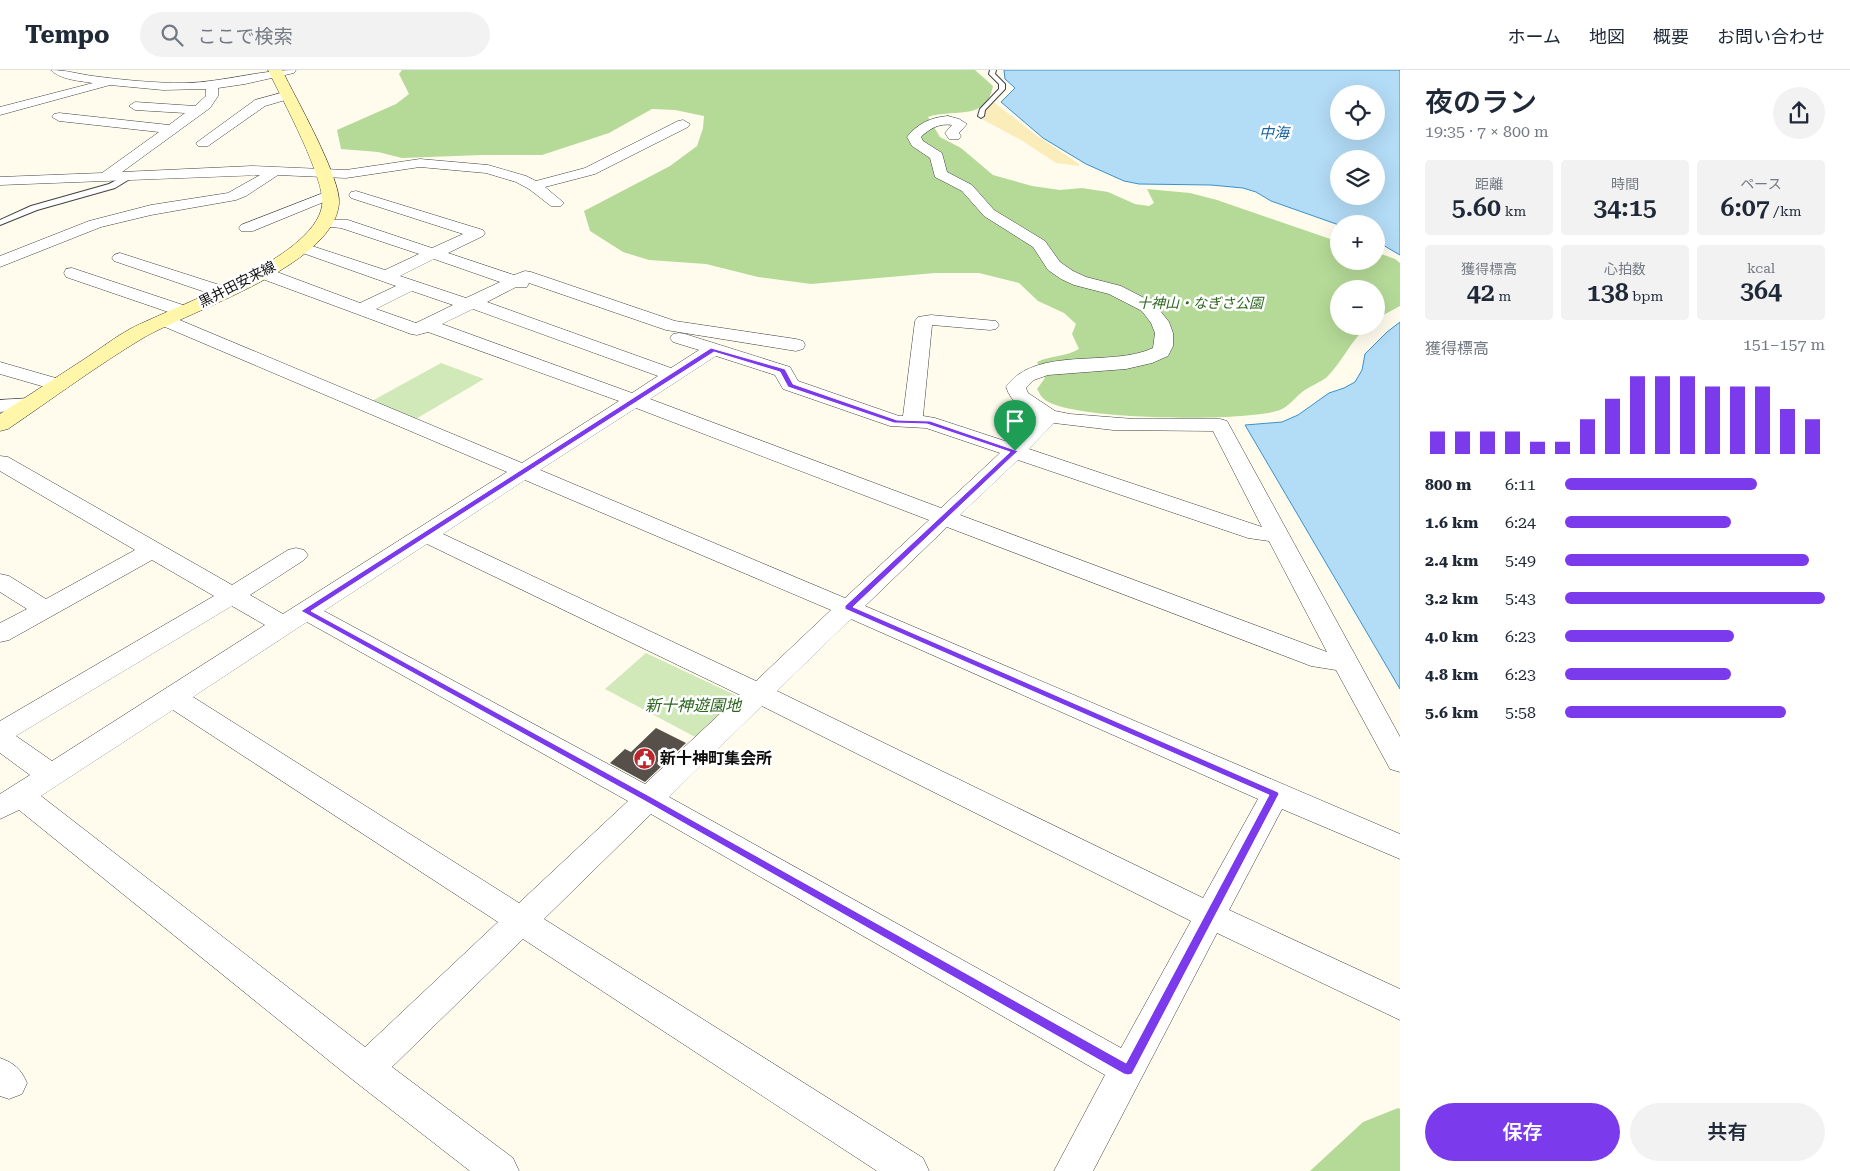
<!DOCTYPE html>
<html lang="ja">
<head>
<meta charset="utf-8">
<style>
  :root { --surface:#fff; --page:#f2f2f3; --text:#1f2937; --muted:#747a83; --line:#e0e1e3; --accent:#7c3aed }
  body { margin:0; font-family:"Roboto Serif","Noto Sans JP",serif; background:var(--page); color:var(--text); height:100vh; display:flex; flex-direction:column; font-size:19px; white-space:nowrap }
  * { box-sizing:border-box; margin:0 }
  p { font-size:16px; color:var(--muted) }
  .icon { flex:none; width:28px; height:28px; fill:none; stroke:currentColor; stroke-width:2; stroke-linecap:round; stroke-linejoin:round }
  .map { position:relative; flex:1; overflow:hidden }
  .details { display:flex; flex-direction:column; background:var(--surface); width:450px }
  .details>* { flex:none }
  .buttons { position:absolute; left:1330px; top:15px; display:grid; gap:10px }
  .buttons a { display:grid; place-items:center; width:55px; height:55px; border-radius:50%; background:var(--surface); box-shadow:0 5px 20px #0002; font-size:25px }
  .pin { position:absolute; display:grid; place-items:center; width:42px; height:42px; color:#fff; margin:-51px -21px; border-radius:50% 50% 50% 0; rotate:-45deg; box-shadow:0 0 5px #0007 }
  .pin .icon { rotate:45deg }
  .round { display:grid; place-items:center; flex:none; width:52px; height:52px; border-radius:26px; background:var(--page) }
  .headline { display:flex; align-items:center; justify-content:space-between; height:85px; padding:0 25px }
  h1 { font-size:28px; font-weight:600; line-height:38px }
  .metrics { display:grid; grid-template-columns:repeat(3,1fr); gap:8px; height:85px; padding:5px 25px }
  .metrics div { display:grid; align-content:center; border-radius:5px; background:var(--page); text-align:center }
  .metrics b { font-size:25px; font-weight:600 }
  .metrics small { font-size:14px; font-weight:400 }
  .metrics p { font-size:14px }
  .chart { height:140px; padding:10px 25px }
  .chart p { display:flex; justify-content:space-between }
  .chart svg { width:100%; height:90px; margin-top:5px; stroke:var(--accent); stroke-width:6 }
  .cta { display:flex; gap:10px; margin-top:auto; padding:10px 25px }
  .cta a { flex:1; height:58px; border-radius:30px; background:var(--accent); color:#fff; font-size:20px; font-weight:600; line-height:58px; text-align:center }
  .cta a+a { background:var(--page); color:var(--text) }
  ul { padding:0 25px; list-style:none; font-size:16px }
  li { display:grid; grid-template-columns:80px 60px 1fr; align-items:center; height:38px }
  li i { height:12px; border-radius:6px; background:var(--accent) }
  header { display:flex; align-items:center; gap:30px; box-sizing:border-box; height:70px; padding:0 25px; background:var(--surface); border-bottom:1px solid var(--line) }
  header strong { font-size:24px }
  nav { display:flex; gap:28px; margin-inline-start:auto; font-size:18px }
  .search { width:350px; height:45px; background:var(--page); display:flex; align-items:center; gap:12px; box-sizing:border-box; padding:0 18px; border-radius:28px; color:var(--muted); font-size:19px }
  main { display:flex; flex:1; min-height:0 }
  .map>svg:first-child { display:block }
  .green { fill:#d1e9b8 }
  .forest { fill:#b5da97 }
  .sand { fill:#fbedba }
  .water { fill:#b3dcf6; stroke:#3991ce; fill-rule:evenodd }
  .building { fill:#564f4a }
  .lines { fill:none; stroke-linecap:round; stroke-linejoin:round }
  .service-casing { stroke:#414141; stroke-width:2 }
  .minor-casing { stroke:#414141; stroke-width:1 }
  .secondary-casing { stroke:#303030; stroke-width:1 }
  .service { fill:#fff; fill-rule:evenodd }
  .minor { fill:#fff; fill-rule:evenodd }
  .secondary { fill:#fff6a9; fill-rule:evenodd }
  .route { fill:#7c3aed; stroke:#fff; fill-rule:evenodd }
  .labels { text-anchor:middle; dominant-baseline:central; stroke-width:5; stroke-linejoin:round; paint-order:stroke }
  .far-street-label { font-size:14px; fill:#0e0e0e; stroke:#fff }
  .far-park-label { font-size:14px; font-style:italic; fill:#2c661d; stroke:#fff }
  .far-water-label { font-size:15px; font-style:italic; fill:#1663a0; stroke:#fff }
  .park-label { font-size:16px; font-style:italic; fill:#2c661d; stroke:#fff }
  .poi-label { font-size:16px; font-weight:bold; fill:#0e0e0e; stroke:#fff; text-anchor:start }
</style>
</head>
<body>
<header>
<strong>Tempo</strong>
<div class="search"><svg class="icon" aria-label="search" viewBox="0 0 24 24"><circle cx="10" cy="10" r="6"/><path d="M15 15l6 6"/></svg>ここで検索</div>
<nav><a>ホーム</a><a>地図</a><a>概要</a><a>お問い合わせ</a></nav>
</header>
<main>
<div class="map">
<svg width="1400" height="1101" viewBox="0 0 1400 1101">
  <rect width="100%" height="100%" fill="#fffcee"/>
  <path class="green" d="M441,293L484,309L414,350L370,332Z
    M646,583L735,625L737,631L697,668L605,619Z"/>
  <path class="forest" d="M402,0H975L993,16C986,52 955,38 928,47L940,67L961,78L993,105L1032,116L1060,120L1082,118L1108,122L1135,134L1149,136L1154,133L1147,119L1190,123L1217,130L1339,172V191H1376V182L1395,189L1400,193V236L1376,249V219H1339V256H1367C1351,271 1342,292 1327,307C1320,313 1309,316 1301,323C1295,328 1288,337 1280,340C1248,352 1068,351 1044,329C1041,327 1039,322 1037,319L1045,308L1037,292C1051,285 1066,287 1079,279L1072,264L1076,254L1064,243L1038,231L1019,213L979,203H935L811,214L758,207L706,194L649,190L623,182L590,161L584,141L670,96L697,76L703,58L704,46L675,40L652,39L609,63L542,85H482L402,88L378,82L341,79L337,60L396,34L409,24L399,4Z
    M1398,1038L1400,1039V1101H1310L1363,1052Z"/>
  <path class="sand" d="M991,33H995L1036,65L1079,94V96L1056,93L1021,70L978,47Z"/>
  <path class="water" d="M1004,0H1400V185L1376,171V154L1339,155L1271,131L1256,122L1243,118L1211,115L1139,114L1124,111L1086,94L1043,68L1001,32L1015,18L1005,9ZM1339,24H1376V61H1339ZM1339,89H1376V126H1339Z
    M1400,252V619L1245,355L1282,352L1298,345L1329,323L1344,318L1355,312L1362,300L1365,284L1387,262Z"/>
  <path class="building" d="M656,658L686,673L645,712L610,693L625,679L631,682Z"/>
  <g class="lines">
    <defs>
      <path id="service" d="M990,0H996L995,4L1005,14V19L985,40L984,46L981,48L978,46L980,39L999,19V14L989,4Z
        M126,105L133,107L115,118L37,140L0,155V150L31,136L109,114Z"/>
      <path id="minor" d="M51,0C66,0 78,4 93,6C123,10 154,13 185,13C223,12 259,0 296,0L294,3L245,14L218,18V26L210,38L122,102L252,96L346,100L420,89L488,95L526,106L536,111L585,98L678,51L683,50L690,54L688,57L595,104L545,117L564,133L561,136H551L529,119L516,112L486,103L420,97L346,108L278,105L246,126L236,130L151,145L101,157L0,197V186L89,151L151,135L228,123L260,105L0,115V107L102,103L159,62L59,51L52,47L54,44L59,43L169,55L185,43L135,40L129,36L135,32L195,36L206,26V19L163,20L110,15L0,45V37L93,13C81,11 60,10 51,0Z
        M288,21L292,22L294,25L292,28L265,36L208,76H198L196,73L255,30Z
        M948,46L959,49L967,54L959,63L961,66L959,69H949L945,63L952,55C939,53 929,59 921,67L923,71L942,83L947,102L972,115L994,140L1045,171L1060,192L1073,201L1086,207L1121,216L1154,233L1169,252L1173,263V276L1168,286L1152,293L1126,299L1048,305L1034,310L1026,318L1028,323L1055,341L1070,344L1134,349H1220L1227,351L1400,667V702L1390,699L1336,600L1311,596L947,457L865,536L1400,764V789L1282,739L1229,840L1400,919V950L1217,863L1093,1101H1054L1105,1005L651,744L544,849L923,1088L929,1101H877L523,869L392,997L513,1088L519,1101H470L353,1010L19,740L0,749V724L30,705L0,683V651L214,526L152,490L9,570L0,572V553L27,539L0,522V504L9,506L46,529L135,480L0,401V386L8,387L232,515L288,480L296,478L304,480L308,485L304,490L250,525L283,544L507,402L158,254L155,250L158,246L164,245L170,246L522,393L619,331L428,262L417,265L411,264L257,207L255,203L257,199H269L360,233L396,216L297,181L295,178L297,175H309L385,200L419,184L341,158L320,156L318,153L320,150H348L432,178L463,164L351,128L349,125L351,122L356,121L483,160L485,163L483,166L448,183L514,205L525,201L531,202L675,251L796,269L803,271L805,275L803,279L796,281L666,260L529,213L527,217H516L487,232L671,298L699,280L673,272L670,268L673,264L679,263L685,264L790,297L798,311L899,346H903L915,251L918,247L931,245L996,251L999,255L996,259L990,260L932,255L923,346L935,348L1011,373L1036,347C1023,340 1011,332 1006,317C1035,275 1111,298 1153,278L1155,263L1151,253L1142,241L1109,224L1074,215L1061,209L1048,200L1033,177L984,146L962,121L935,107L930,88L912,76L907,67C917,54 931,47 948,46ZM434,189L500,212L466,228L400,206ZM412,221L453,235L416,253L376,239ZM473,239L658,306L632,323L442,254ZM716,286L775,305L783,319L890,356L926,358L1000,383L941,438L650,329ZM636,338L929,450L845,528L540,400ZM1054,353L1113,360L1213,361L1262,457L1029,379ZM1018,390L1248,468L1269,471L1327,582L960,445ZM525,410L831,540L756,611L443,464ZM427,474L740,625L645,714L324,541ZM232,536L265,555L52,691L16,666ZM851,549L1258,729L1203,828L777,621ZM307,552L628,731L519,833L193,627ZM762,636L1191,851L1121,978L669,727ZM173,640L498,852L365,977L41,726Z
        M331,120L336,121L338,124L336,127L253,161H241L239,158L241,155Z
        M120,183L229,218L232,222L229,226L223,227L217,226L114,191L112,188L114,185Z
        M72,198L189,237L192,241L189,245L183,246L177,245L66,207L64,203L66,199Z
        M0,292L66,311L69,315L66,319L59,321L0,304Z
        M31,328L38,330L41,334L38,338L0,342V330Z
        M0,988C14,993 21,999 27,1013L22,1024L9,1029L0,1026Z"/>
      <path id="secondary" d="M268,0H282C295,27 342,109 339,134C333,196 191,240 143,268C98,295 52,329 8,359L0,361V344C29,325 57,307 86,288C100,279 115,267 130,259C176,235 313,189 322,136C327,111 281,27 268,0Z"/>
    </defs>
    <use href="#service" class="service-casing"/>
    <use href="#minor" class="minor-casing"/>
    <use href="#secondary" class="secondary-casing"/>
    <use href="#service" class="service"/>
    <use href="#minor" class="minor"/>
    <use href="#secondary" class="secondary"/>
  </g>
  <path class="route" d="M711,278L785,299L793,314L897,350L930,351L1018,381L853,537L1278,722L1279,724L1132,1004L1128,1005L1124,1004L645,731L301,541ZM714,282L780,302L788,317L894,353L927,354L1010,382L845,536V539L1269,725L1126,993L651,727L311,541Z"/>
  <defs>
    <symbol id="civic-disc" viewBox="-11 -11 22 22"><circle r="9.5" fill="#be252b" stroke="#fff"/><path d="M-.6-6.5H3V-4.5H.6V-3L4-1V1h2V6H-6V1h2V-1L-.6-3ZM-1.2 2.5V6h2.4V2.5Z" fill="#fff"/></symbol>
  </defs>
  <g fill-rule="evenodd">
    <use href="#civic-disc" x="632" y="676" width="25" height="25"/>
  </g>
  <g class="labels">
    <g class="far-street-label">
      <text transform="translate(237 214) rotate(-27)">黒井田安来線</text>
    </g>
    <g class="far-park-label">
      <text x="1200" y="233">十神山・なぎさ公園</text>
    </g>
    <g class="far-water-label">
      <text x="1274" y="63">中海</text>
    </g>
    <g class="park-label">
      <text x="693" y="635">新十神遊園地</text>
    </g>
    <g class="poi-label">
      <text x="660" y="688">新十神町集会所</text>
    </g>
  </g>
</svg>
<div class="buttons">
<a><svg class="icon" aria-label="locate" viewBox="0 0 24 24"><circle cx="12" cy="12" r="6"/><path d="M12 2v4M12 18v4M2 12h4M18 12h4"/></svg></a>
<a><svg class="icon" aria-label="layers" viewBox="0 0 24 24"><path d="M12 4l9 5-9 5-9-5zM3 14l9 5 9-5"/></svg></a>
<a>+</a>
<a>−</a>
</div>
<div class="pin" style="left:1015px;top:381px;background:#1e9e55"><svg class="icon" aria-label="arrive" viewBox="0 0 24 24"><path d="M6 21V4h12l-3 4 3 4H6"/></svg></div>
</div>
<section class="details">
<div class="headline"><div><h1>夜のラン</h1><p>19:35 · 7 × 800 m</p></div><a class="round"><svg class="icon" aria-label="share" viewBox="0 0 24 24"><path d="M12 15V3M7 8l5-5 5 5M5 13v7h14v-7"/></svg></a></div>
<div class="metrics">
<div><p>距離</p><b>5.60<small> km</small></b></div>
<div><p>時間</p><b>34:15</b></div>
<div><p>ペース</p><b>6:07<small> /km</small></b></div>
</div>
<div class="metrics">
<div><p>獲得標高</p><b>42<small> m</small></b></div>
<div><p>心拍数</p><b>138<small> bpm</small></b></div>
<div><p>kcal</p><b>364</b></div>
</div>
<div class="chart"><p><span>獲得標高</span>151–157 m</p>
<svg viewBox="0 0 160 44" preserveAspectRatio="none"><path d="M5 44V33M15 44V33M25 44V33M35 44V33M45 44V38M55 44V38M65 44V27M75 44V17M85 44V6M95 44V6M105 44V6M115 44V11M125 44V11M135 44V11M145 44V22M155 44V27"/></svg>
</div>
<ul>
<li><b>800 m</b>6:11<i style="width:74%"></i></li>
<li><b>1.6 km</b>6:24<i style="width:64%"></i></li>
<li><b>2.4 km</b>5:49<i style="width:94%"></i></li>
<li><b>3.2 km</b>5:43<i style="width:100%"></i></li>
<li><b>4.0 km</b>6:23<i style="width:65%"></i></li>
<li><b>4.8 km</b>6:23<i style="width:64%"></i></li>
<li><b>5.6 km</b>5:58<i style="width:85%"></i></li>
</ul>
<div class="cta"><a>保存</a><a>共有</a></div>
</section>
</main>
</body>
</html>
